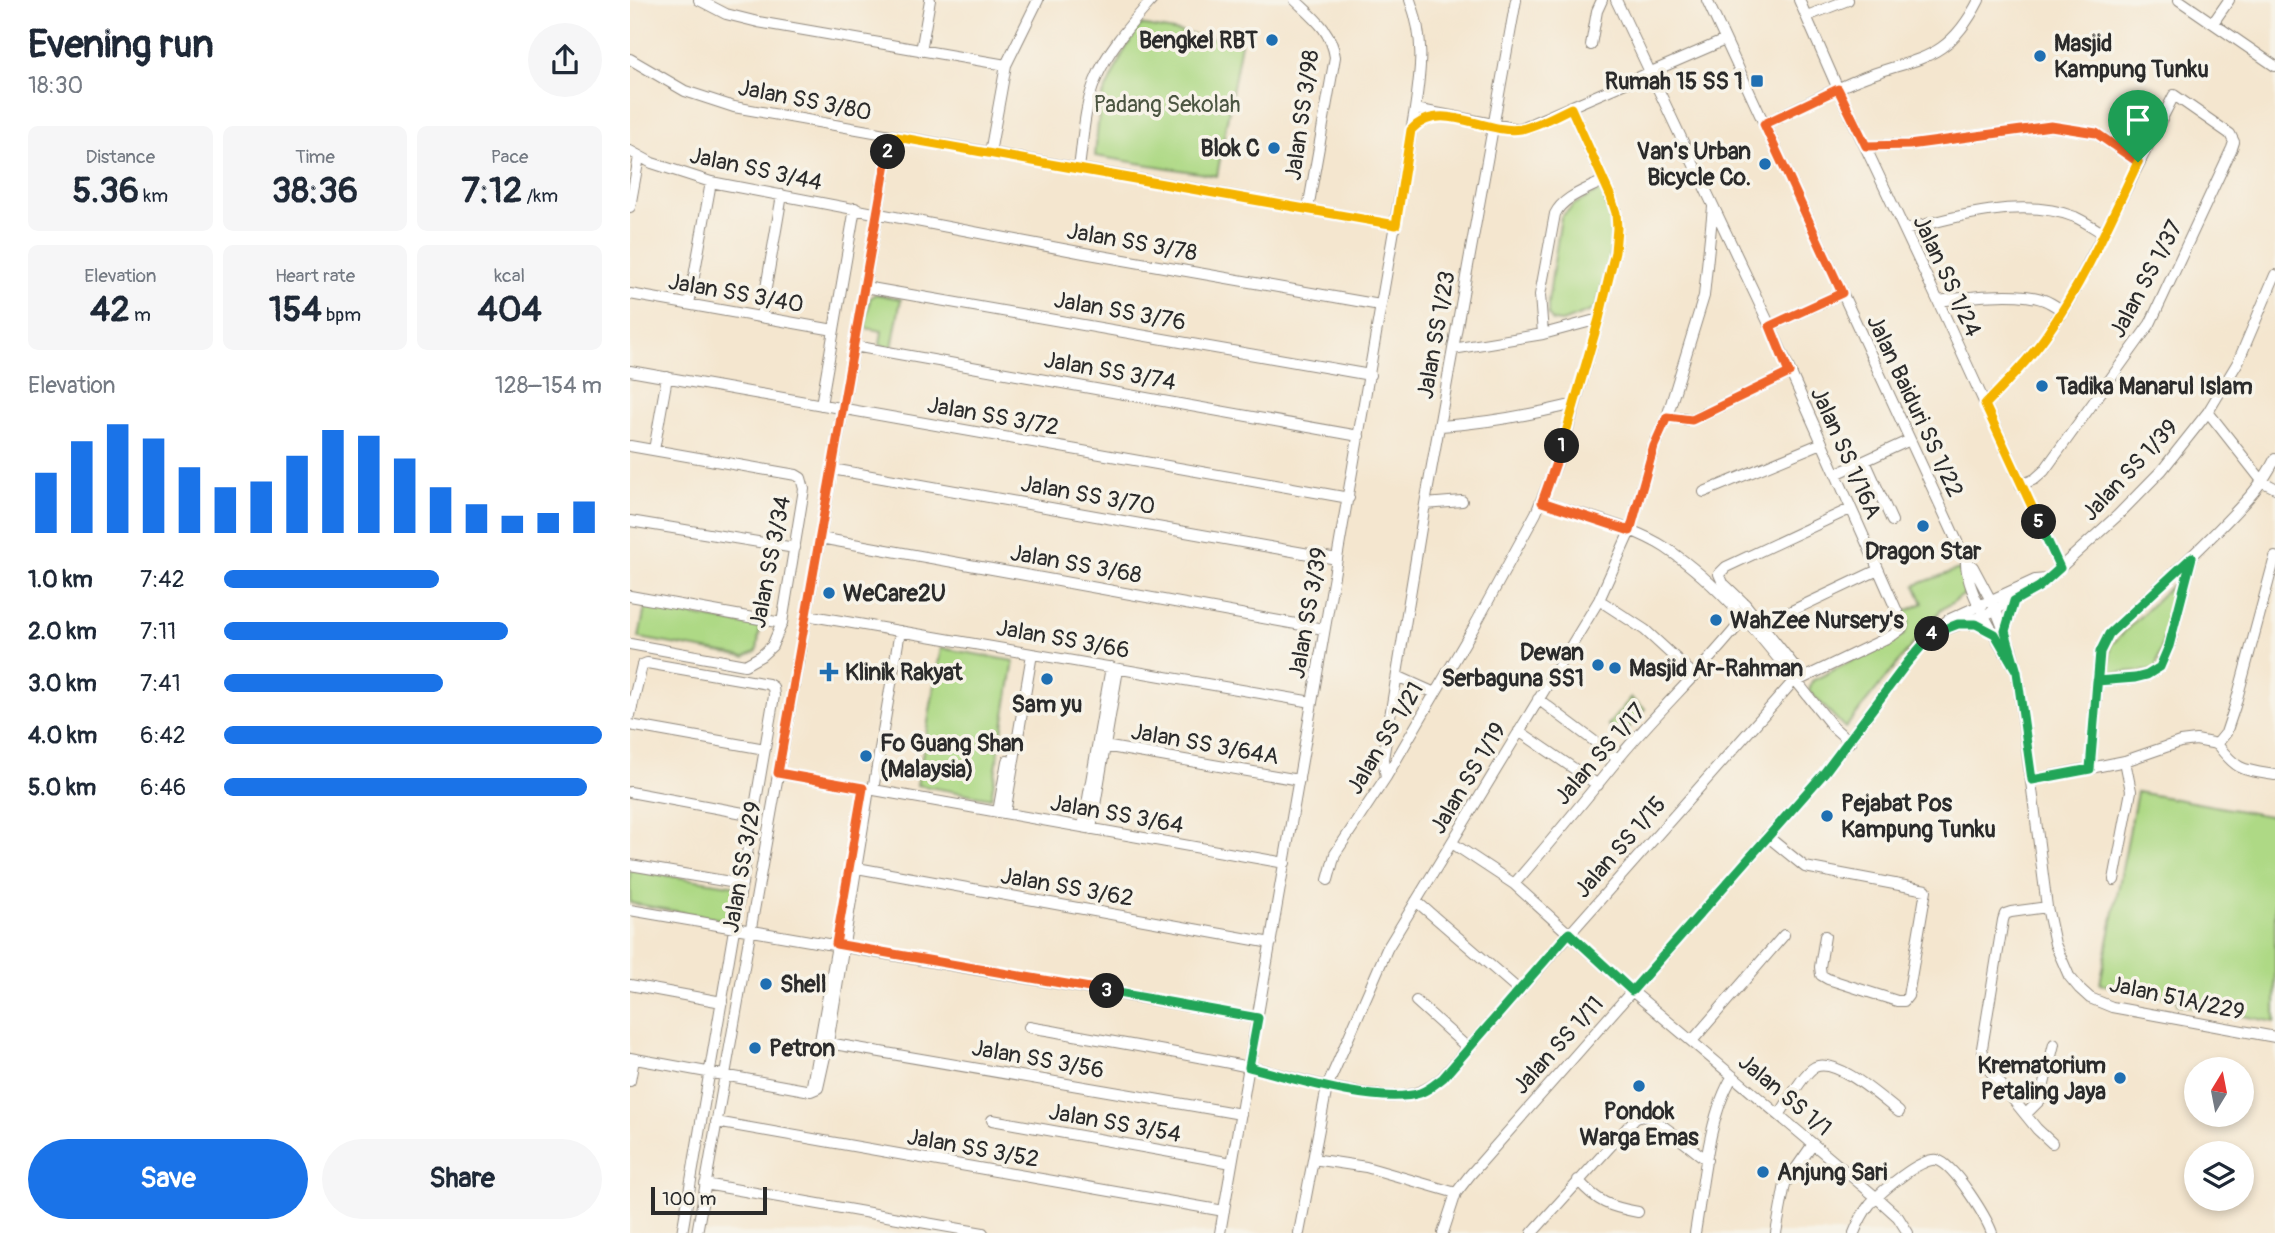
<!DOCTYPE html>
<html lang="en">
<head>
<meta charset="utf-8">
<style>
  :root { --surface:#fff; --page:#f6f6f7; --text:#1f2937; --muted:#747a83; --accent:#1a73e8 }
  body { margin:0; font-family:Pangolin,sans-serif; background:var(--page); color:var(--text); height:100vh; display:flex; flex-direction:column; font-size:26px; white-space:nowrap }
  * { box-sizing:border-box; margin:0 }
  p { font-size:23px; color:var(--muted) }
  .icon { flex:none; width:38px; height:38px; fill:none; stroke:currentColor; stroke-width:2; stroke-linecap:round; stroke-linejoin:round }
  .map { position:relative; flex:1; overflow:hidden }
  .side { display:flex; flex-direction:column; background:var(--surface); width:630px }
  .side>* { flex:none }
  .needle { width:46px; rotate:10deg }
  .controls { position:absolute; left:1554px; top:1057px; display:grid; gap:14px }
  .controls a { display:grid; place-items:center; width:70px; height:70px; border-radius:50%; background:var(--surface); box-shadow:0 4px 10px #0003; font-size:35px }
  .scale { position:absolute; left:21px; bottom:18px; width:116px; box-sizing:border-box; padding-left:7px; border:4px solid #2b2b2b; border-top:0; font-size:19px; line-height:24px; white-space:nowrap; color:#2b2b2b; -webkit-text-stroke:5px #f7f3e8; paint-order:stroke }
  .pin { position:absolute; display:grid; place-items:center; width:60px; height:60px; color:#fff; margin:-72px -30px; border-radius:50% 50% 50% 0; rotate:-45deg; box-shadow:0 0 7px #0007 }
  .pin .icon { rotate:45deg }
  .km { position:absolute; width:35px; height:35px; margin:-18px; border-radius:50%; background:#222; color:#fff; font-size:19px; line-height:35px; text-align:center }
  .round { display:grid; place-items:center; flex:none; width:74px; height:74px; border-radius:37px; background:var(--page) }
  .overview { display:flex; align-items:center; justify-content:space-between; height:119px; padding:0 28px }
  h1 { font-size:38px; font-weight:800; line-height:52px }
  .figures { display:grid; grid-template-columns:repeat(3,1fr); gap:10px; height:119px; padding:7px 28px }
  .figures div { display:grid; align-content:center; border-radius:10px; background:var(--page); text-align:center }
  .figures b { font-size:35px; font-weight:800 }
  .figures small { font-size:19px; font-weight:400 }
  .figures p { font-size:19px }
  .chart { height:196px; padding:14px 28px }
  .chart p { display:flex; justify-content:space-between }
  .chart svg { width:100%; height:126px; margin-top:7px; stroke:var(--accent); stroke-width:6 }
  .primary-button { display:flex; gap:14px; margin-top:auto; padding:14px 28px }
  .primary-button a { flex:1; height:80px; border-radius:42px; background:var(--accent); color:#fff; font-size:28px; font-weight:800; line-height:80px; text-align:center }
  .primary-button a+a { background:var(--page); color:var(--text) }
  ul { padding:0 28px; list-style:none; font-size:23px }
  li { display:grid; grid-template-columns:112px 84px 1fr; align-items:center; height:52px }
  li i { height:18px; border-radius:9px; background:var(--accent) }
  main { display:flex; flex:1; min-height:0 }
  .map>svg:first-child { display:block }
  .green { fill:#aed985; stroke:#6c8258; stroke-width:2 }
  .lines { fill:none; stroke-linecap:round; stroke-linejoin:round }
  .minor-casing { stroke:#90887d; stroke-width:12 }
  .minor { stroke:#fff; stroke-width:10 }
  .split-1-casing { stroke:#fff; stroke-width:14 }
  .split-2-casing { stroke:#fff; stroke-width:14 }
  .split-3-casing { stroke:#fff; stroke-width:14 }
  .split-4-casing { stroke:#fff; stroke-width:14 }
  .split-5-casing { stroke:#fff; stroke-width:14 }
  .split-6-casing { stroke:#fff; stroke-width:14 }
  .split-1 { stroke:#f0652b; stroke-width:9 }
  .split-2 { stroke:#f5b400; stroke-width:9 }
  .split-3 { stroke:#f0652b; stroke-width:9 }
  .split-4 { stroke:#22a559; stroke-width:9 }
  .split-5 { stroke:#22a559; stroke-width:9 }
  .split-6 { stroke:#f5b400; stroke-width:9 }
  .poi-dot { fill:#1f6fb2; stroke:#f7f3e8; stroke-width:2.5 }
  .labels { text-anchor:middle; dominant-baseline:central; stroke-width:7; stroke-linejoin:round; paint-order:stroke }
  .poi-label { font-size:23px; font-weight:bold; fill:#2b2b2b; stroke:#f7f3e8; text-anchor:start }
  .street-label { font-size:23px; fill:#2b2b2b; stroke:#f7f3e8 }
  .park-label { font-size:23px; fill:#4c5642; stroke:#f7f3e8 }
</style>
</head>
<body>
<main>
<section class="side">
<div class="overview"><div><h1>Evening run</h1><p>18:30</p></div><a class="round"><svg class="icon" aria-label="share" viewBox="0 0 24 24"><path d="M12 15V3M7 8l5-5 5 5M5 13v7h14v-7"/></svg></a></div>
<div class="figures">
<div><p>Distance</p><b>5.36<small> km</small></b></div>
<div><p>Time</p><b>38:36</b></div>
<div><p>Pace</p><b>7:12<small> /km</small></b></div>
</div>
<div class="figures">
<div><p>Elevation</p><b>42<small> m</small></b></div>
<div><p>Heart rate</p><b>154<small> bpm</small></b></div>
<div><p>kcal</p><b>404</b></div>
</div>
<div class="chart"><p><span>Elevation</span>128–154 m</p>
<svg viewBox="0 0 160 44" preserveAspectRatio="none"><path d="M5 44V23M15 44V12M25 44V6M35 44V11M45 44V21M55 44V28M65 44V26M75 44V17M85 44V8M95 44V10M105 44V18M115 44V28M125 44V34M135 44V38M145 44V37M155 44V33"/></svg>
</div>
<ul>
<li><b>1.0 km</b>7:42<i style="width:57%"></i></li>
<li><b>2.0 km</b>7:11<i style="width:75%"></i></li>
<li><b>3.0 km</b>7:41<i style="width:58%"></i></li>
<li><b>4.0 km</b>6:42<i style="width:100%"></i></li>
<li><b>5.0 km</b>6:46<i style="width:96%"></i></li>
</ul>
<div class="primary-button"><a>Save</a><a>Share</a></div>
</section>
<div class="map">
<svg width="1645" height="1233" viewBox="0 0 1645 1233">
  <rect width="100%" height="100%" fill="#f7f3e8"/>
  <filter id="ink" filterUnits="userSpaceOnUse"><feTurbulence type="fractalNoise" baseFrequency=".0143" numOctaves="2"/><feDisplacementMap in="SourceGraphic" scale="14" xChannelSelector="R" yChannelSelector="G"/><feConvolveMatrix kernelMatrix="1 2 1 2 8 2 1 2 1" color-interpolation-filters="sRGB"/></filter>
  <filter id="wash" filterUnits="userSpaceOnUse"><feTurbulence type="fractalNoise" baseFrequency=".00686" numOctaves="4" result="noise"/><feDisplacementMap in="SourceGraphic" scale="28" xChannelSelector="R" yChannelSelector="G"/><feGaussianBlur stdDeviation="1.57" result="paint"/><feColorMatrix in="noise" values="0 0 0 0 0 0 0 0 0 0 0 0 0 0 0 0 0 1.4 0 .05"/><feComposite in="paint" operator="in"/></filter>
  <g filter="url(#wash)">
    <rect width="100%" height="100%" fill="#f4e6cf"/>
    <path class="green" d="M510,25L611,43L587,176L465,156L470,102L492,55Z
      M973,189L983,211L982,249L966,309L932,322L923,321L918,315V302L931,217L945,204Z
      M245,294L271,299L262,348L250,345L252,331L235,328L240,298Z
      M1329,569L1335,585V594L1311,610L1215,728L1179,691L1182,681L1275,634L1279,622L1274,612L1293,603L1285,585Z
      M1553,574L1525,670L1479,673L1481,645Z
      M15,607L130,627L127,651L115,657L9,638Z
      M311,648L384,661L361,798L287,785Z
      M1001,698L1015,709L991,737L978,725Z
      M1507,792L1645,817V1022L1547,1004L1548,999L1470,984Z
      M0,870L107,886L100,921L0,903Z"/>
  </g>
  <g filter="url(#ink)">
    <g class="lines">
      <defs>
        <path id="minor" d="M69,0L96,14L128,22L376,65
          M665,0C684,18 701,30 705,57L678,209
          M1077,0L1336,561C1335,592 1371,645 1387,672
          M1169,0L1208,89L1308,301L1430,568
          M1549,0L1645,66
          M1177,16L1218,0
          M1583,23L1599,0
          M961,45L967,11L972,0
          M291,51L300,0
          M0,59L55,91L104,107L766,225
          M785,109L889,129L1095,40
          M1134,124C1165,109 1196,93 1227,80C1286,56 1316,65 1349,0
          M1236,146L1279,145L1421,126L1466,133L1508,162
          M0,151L22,163L81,182L454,253L750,305
          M360,153L376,65L408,0
          M449,168C453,140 454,108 465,81C478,49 500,25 522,0
          M0,207L9,157
          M1275,230C1325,216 1394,197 1445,217C1454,221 1464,228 1473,233
          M235,287L740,375
          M0,294L204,330
          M1308,301C1335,297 1388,290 1414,300C1420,302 1427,307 1433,311
          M59,304L81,182
          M131,317L152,195
          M1140,326L1212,293
          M913,334L910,295L925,214C933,197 956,190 973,181
          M224,346L729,436
          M823,349L913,334L969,319
          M0,371L719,498
          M191,405L225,208
          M1355,405L1380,379L1414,339L1440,299L1544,95L1600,134L1604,142L1602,148L1520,324L1414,471L1405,479L1391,485
          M1578,412L1633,482L1645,488
          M1037,417L1062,420L1159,373
          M811,426C857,423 900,415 945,404
          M0,446L166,475L171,478L174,489L152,623L142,646L131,656L115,665L0,644
          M24,450L37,377
          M1235,461L1262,521
          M202,469L707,559
          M1206,474L1280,440
          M1074,492L1192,443
          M912,501C952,516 1000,525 1036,548C1104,594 1152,665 1203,727L1220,742
          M795,504L832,501
          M0,521L165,548
          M190,538L694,629
          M1336,561L1343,567L1366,610L1381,649L1387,672L1417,907L1425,944L1439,976L1449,988L1460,998L1482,1007L1645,1037
          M0,596L152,623
          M969,600L1015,630L1065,676
          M176,615L682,702
          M1333,624H1346L1365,633
          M1132,625L1248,570
          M1375,631L1384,601
          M1305,633L1355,615L1409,587L1487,516L1532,470L1578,412L1608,362L1645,275
          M767,676L805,693
          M1173,677L1115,604L1093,583L1089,574L1096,567L1220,509
          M1467,681L1505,678L1517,675L1530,667L1539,646L1562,558
          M908,699L988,759
          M0,715L12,665L17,663L138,684L143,687L144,696L52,1233
          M0,725L135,749
          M889,731L968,785
          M1587,744L1596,733L1605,706L1645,557
          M1587,744C1607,771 1613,770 1645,775
          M474,746L669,780
          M1460,769L1470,652L1479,634C1516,599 1553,566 1588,530C1611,506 1630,489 1645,459
          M148,773L655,863
          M756,777L753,759L795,504L886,0
          M1401,780L1495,761L1550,742L1566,740L1587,744
          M243,790L270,631
          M0,792L124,815
          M368,812L377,761
          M375,813L402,654
          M453,827L481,667
          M461,829L488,669
          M1137,836L1175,867L1296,890L1278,996L1274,1001H1267L1198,979L1191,975L1190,967L1195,936
          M822,843L884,884L1002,991L1247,1198L1268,1217L1278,1233
          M0,865L112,884
          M227,868L641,943
          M698,880L705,854L756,777L844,627L906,513L931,453L969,319L985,252L987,228L986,213L981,197L941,108
          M1484,880L1501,791L1495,761
          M884,884C920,843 954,801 988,759C1028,710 1075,668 1114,618
          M216,894L231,801
          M786,901L890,991
          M1417,907L1381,912L1375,914L1373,920L1352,1048L1356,1066L1407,1129L1422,1143
          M0,910L628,1018
          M0,985L92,1002
          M786,1001L839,1049
          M399,1027C472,1040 546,1052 619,1067C663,1077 708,1092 754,1096C776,1098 795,1093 812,1078L1161,684L1263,635L1271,629L1270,618L1140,326L986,0
          M1062,1041L1154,935
          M198,1043L611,1114
          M0,1058L181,1091L188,1088L198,1043L239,789
          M0,1081L4,1059
          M181,1091L213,912
          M1396,1114L1410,1100L1424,1044
          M1149,1115C1157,1104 1173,1073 1185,1067C1207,1057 1252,1099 1269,1112
          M362,1120L602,1163
          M86,1122L594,1211
          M683,1159L736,1167L826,1193
          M948,1180C967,1202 980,1207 1008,1212
          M75,1184L353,1233
          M67,1233L261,136
          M590,1233L785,109C791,68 795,40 780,0
          M669,1233L697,1087L757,949L969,600L1000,531L1024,446L1037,417L1074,296L1083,207
          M813,1233L826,1193L840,1175L1195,772L1292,643L1318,620L1405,580L1417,579
          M902,1233L1005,1119C1009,1117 1010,1116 1016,1117C1027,1118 1065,1152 1077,1160
          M1065,1233C1073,1187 1078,1115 1103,1076
          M1146,1233L1155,1184L1183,1144
          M1224,1233C1228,1223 1233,1213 1240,1204C1251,1192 1291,1157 1307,1160C1324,1164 1356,1217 1362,1233"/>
      </defs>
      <use href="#minor" class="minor-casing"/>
      <use href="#minor" class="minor"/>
    </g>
  </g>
  <g class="lines" filter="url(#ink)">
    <defs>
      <path id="split-1" d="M932,446L912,502L1000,531L1024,446L1037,417L1062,420L1159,373L1140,326L1212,293L1134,124L1208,89L1236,146L1279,145L1421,126L1466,133L1508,162"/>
      <path id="split-2" d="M258,152L261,136L766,225L781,130C811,98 855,135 891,129C907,126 926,115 941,108L981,197L986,213L987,228L985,252L969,319L932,446"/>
      <path id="split-3" d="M258,152L148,773L233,788L206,944L477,991"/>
      <path id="split-4" d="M477,991L628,1018L619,1067C660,1078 751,1106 790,1093C799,1090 805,1084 813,1078L939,933L1002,991L1195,772L1277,663L1302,634"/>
      <path id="split-5" d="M1302,634L1328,624H1346L1365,634L1387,672L1402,780L1460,769L1467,681L1505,678L1517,675L1530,667L1539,646L1562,557L1479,634L1470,652L1460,769L1402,780L1387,672L1375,631L1384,601L1409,587L1430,568L1409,522"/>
      <path id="split-6" d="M1409,522L1355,405C1376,383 1398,361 1415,337C1453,283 1480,221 1508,162"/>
    </defs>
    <use href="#split-1" class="split-1-casing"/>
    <use href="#split-2" class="split-2-casing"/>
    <use href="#split-3" class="split-3-casing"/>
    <use href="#split-4" class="split-4-casing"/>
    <use href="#split-5" class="split-5-casing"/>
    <use href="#split-6" class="split-6-casing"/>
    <use href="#split-1" class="split-1"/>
    <use href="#split-2" class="split-2"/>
    <use href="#split-3" class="split-3"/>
    <use href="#split-4" class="split-4"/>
    <use href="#split-5" class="split-5"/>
    <use href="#split-6" class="split-6"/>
  </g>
  <g class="poi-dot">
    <circle cx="642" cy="40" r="7"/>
    <circle cx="1410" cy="56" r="7"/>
    <rect x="1120" y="74" width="14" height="14" rx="3.5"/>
    <circle cx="644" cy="148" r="7"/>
    <circle cx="1135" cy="164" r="7"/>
    <circle cx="1412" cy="386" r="7"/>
    <circle cx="1293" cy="526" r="7"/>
    <circle cx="199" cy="593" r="7"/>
    <circle cx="1086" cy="620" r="7"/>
    <circle cx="968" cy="665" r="7"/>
    <circle cx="985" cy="668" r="7"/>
    <path d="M195.5 661.5h7v7h7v7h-7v7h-7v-7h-7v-7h7z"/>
    <circle cx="417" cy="679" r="7"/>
    <circle cx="236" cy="756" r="7"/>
    <circle cx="1197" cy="816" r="7"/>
    <circle cx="136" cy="984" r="7"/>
    <circle cx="125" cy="1048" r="7"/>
    <circle cx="1490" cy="1078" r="7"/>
    <circle cx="1009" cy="1086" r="7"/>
    <circle cx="1133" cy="1172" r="7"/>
  </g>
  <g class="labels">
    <g class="poi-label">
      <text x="628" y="40" text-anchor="end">Bengkel RBT</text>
      <text x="1424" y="43">Masjid<tspan x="1424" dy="26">Kampung Tunku</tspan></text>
      <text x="1113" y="81" text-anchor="end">Rumah 15 SS 1</text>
      <text x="630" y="148" text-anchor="end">Blok C</text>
      <text x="1121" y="151" text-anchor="end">Van's Urban<tspan x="1121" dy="26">Bicycle Co.</tspan></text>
      <text x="1426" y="386">Tadika Manarul Islam</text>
      <text x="1293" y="551" text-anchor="middle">Dragon Star</text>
      <text x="213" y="593">WeCare2U</text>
      <text x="1100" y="620">WahZee Nursery's</text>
      <text x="954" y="652" text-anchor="end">Dewan<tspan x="954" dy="26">Serbaguna SS1</tspan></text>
      <text x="999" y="668">Masjid Ar-Rahman</text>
      <text x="215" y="672">Klinik Rakyat</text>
      <text x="417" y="704" text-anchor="middle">Sam yu</text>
      <text x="250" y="743">Fo Guang Shan<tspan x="250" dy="26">(Malaysia)</tspan></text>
      <text x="1211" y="803">Pejabat Pos<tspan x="1211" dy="26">Kampung Tunku</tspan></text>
      <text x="150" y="984">Shell</text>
      <text x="139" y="1048">Petron</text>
      <text x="1476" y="1065" text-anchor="end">Krematorium<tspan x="1476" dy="26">Petaling Jaya</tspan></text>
      <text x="1009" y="1111" text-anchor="middle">Pondok<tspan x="1009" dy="26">Warga Emas</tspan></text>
      <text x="1147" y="1172">Anjung Sari</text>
    </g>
    <g class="street-label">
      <text transform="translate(175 100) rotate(11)">Jalan SS 3/80</text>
      <text transform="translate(672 115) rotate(-82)">Jalan SS 3/98</text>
      <text transform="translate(126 169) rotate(12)">Jalan SS 3/44</text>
      <text transform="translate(502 242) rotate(10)">Jalan SS 3/78</text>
      <text transform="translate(1317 276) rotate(65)">Jalan SS 1/24</text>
      <text transform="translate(1516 279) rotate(-62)">Jalan SS 1/37</text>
      <text transform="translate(106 293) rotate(10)">Jalan SS 3/40</text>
      <text transform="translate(490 311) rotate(10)">Jalan SS 3/76</text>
      <text transform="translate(806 335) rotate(-80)">Jalan SS 1/23</text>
      <text transform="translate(480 371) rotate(10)">Jalan SS 3/74</text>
      <text transform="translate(1285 406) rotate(65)">Jalan Baiduri SS 1/22</text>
      <text transform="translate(363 416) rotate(10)">Jalan SS 3/72</text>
      <text transform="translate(1216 453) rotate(66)">Jalan SS 1/16A</text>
      <text transform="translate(1500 470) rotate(-47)">Jalan SS 1/39</text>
      <text transform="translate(458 495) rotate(10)">Jalan SS 3/70</text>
      <text transform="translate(140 562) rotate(-79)">Jalan SS 3/34</text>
      <text transform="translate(446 564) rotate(10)">Jalan SS 3/68</text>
      <text transform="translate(678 613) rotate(-80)">Jalan SS 3/39</text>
      <text transform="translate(433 639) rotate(10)">Jalan SS 3/66</text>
      <text transform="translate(755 738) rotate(-59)">Jalan SS 1/21</text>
      <text transform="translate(575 744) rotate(10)">Jalan SS 3/64A</text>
      <text transform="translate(970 754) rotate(-49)">Jalan SS 1/17</text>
      <text transform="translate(838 778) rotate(-59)">Jalan SS 1/19</text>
      <text transform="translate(487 814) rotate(10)">Jalan SS 3/64</text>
      <text transform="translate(990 847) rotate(-49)">Jalan SS 1/15</text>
      <text transform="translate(112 867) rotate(-80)">Jalan SS 3/29</text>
      <text transform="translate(437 887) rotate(10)">Jalan SS 3/62</text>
      <text transform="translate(1547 998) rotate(12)">Jalan 51A/229</text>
      <text transform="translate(928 1045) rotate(-48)">Jalan SS 1/11</text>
      <text transform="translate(408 1059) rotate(10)">Jalan SS 3/56</text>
      <text transform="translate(1155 1095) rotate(40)">Jalan SS 1/1</text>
      <text transform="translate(485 1123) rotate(10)">Jalan SS 3/54</text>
      <text transform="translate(343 1148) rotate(10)">Jalan SS 3/52</text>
    </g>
    <g class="park-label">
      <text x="537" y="104">Padang Sekolah</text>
    </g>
  </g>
</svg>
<div class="controls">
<a><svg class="needle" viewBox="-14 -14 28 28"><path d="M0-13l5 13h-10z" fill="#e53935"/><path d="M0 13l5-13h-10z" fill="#747a83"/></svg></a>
<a><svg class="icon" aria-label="layers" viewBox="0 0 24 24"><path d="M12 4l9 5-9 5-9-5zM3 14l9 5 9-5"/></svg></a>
</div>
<div class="scale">100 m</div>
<div class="pin" style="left:1508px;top:162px;background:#1e9e55"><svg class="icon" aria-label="arrive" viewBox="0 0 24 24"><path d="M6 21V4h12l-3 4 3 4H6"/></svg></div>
<b class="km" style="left:932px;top:446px">1</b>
<b class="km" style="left:258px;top:152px">2</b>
<b class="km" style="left:477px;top:991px">3</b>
<b class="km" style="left:1302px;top:634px">4</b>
<b class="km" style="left:1409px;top:522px">5</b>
</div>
</main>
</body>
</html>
